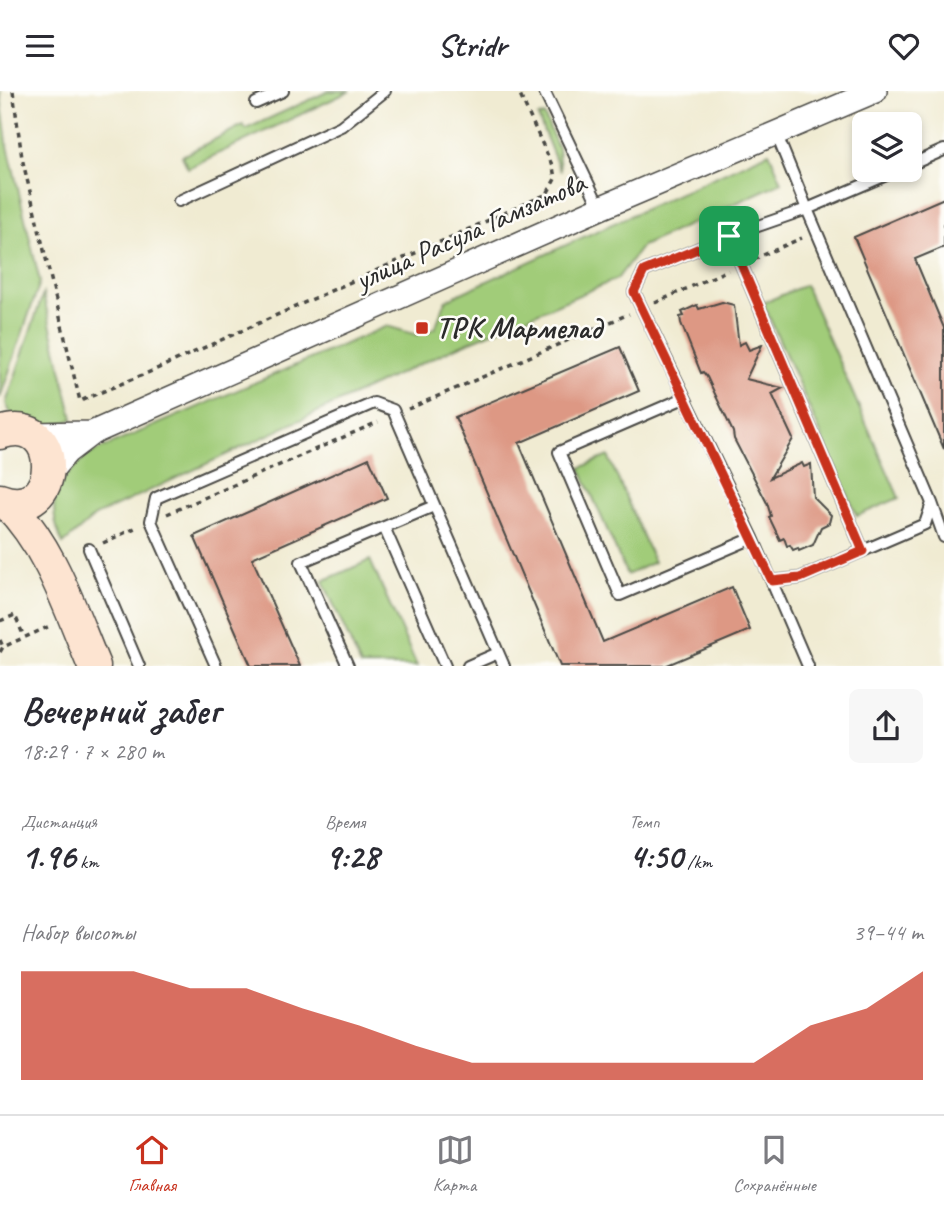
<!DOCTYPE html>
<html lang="ru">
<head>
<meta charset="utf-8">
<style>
  :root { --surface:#fff; --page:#f7f7f7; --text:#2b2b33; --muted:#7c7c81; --line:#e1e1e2; --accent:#c8321e }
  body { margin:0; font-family:Caveat,sans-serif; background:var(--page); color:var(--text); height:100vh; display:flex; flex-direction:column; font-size:26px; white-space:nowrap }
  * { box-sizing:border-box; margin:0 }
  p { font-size:23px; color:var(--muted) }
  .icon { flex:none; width:38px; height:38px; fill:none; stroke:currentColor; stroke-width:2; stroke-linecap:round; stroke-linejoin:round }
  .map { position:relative; height:575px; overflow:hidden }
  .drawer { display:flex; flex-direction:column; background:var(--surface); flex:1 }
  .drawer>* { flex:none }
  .buttons { position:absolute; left:852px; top:21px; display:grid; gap:14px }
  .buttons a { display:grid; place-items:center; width:70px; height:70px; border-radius:10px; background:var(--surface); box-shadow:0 4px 10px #0003; font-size:35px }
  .pin { position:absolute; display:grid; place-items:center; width:60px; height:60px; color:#fff; margin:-30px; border-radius:14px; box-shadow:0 4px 10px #0006 }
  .round { display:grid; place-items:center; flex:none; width:74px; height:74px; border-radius:10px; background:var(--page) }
  .head { display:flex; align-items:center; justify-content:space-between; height:119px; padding:0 21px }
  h1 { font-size:38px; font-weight:800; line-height:52px }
  .stats { display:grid; grid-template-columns:repeat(3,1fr); gap:10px; height:119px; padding:7px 21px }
  .stats div { display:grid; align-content:center }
  .stats b { font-size:35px; font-weight:800 }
  .stats small { font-size:19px; font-weight:400 }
  .stats p { font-size:19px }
  .chart { height:196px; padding:14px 21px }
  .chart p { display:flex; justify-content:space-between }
  .chart svg { width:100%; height:126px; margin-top:7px; fill:var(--accent); opacity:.7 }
  header { display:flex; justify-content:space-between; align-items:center; height:91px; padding:0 21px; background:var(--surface); font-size:32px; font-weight:800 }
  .dock { display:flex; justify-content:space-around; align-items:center; height:98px; border-top:2px solid var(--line); background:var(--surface); font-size:19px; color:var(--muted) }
  .dock a { display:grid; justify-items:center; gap:4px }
  .dock .active { color:var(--accent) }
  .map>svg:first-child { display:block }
  .green { fill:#a1cc79; stroke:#667c52; stroke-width:2 }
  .building { fill:#dd9884 }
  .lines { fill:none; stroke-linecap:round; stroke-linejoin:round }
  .lane-casing { stroke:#494844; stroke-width:14 }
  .street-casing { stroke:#494844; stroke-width:26 }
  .secondary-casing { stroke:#494844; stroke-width:35 }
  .path { stroke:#494844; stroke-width:3.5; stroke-dasharray:5 5; stroke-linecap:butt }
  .lane { stroke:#fff; stroke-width:10 }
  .street { stroke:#fff; stroke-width:23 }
  .secondary { stroke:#fde4d1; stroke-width:32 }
  .route-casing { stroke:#fff; stroke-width:14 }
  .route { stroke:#c8321e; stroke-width:9 }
  .poi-dot { fill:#c8321e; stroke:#fdfcf7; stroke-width:2.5 }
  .labels { text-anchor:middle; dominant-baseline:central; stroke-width:5; stroke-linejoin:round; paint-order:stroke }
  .street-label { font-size:30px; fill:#2b2b2b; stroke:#fdfcf7 }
  .poi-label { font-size:30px; font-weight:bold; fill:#2b2b2b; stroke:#fdfcf7; text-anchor:start }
</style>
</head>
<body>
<header><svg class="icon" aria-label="menu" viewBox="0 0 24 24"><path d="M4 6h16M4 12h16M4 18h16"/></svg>Stridr<svg class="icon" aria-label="heart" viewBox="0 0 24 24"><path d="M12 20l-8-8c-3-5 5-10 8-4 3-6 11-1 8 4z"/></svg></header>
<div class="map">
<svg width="944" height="575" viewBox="0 0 944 575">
  <rect width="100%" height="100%" fill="#fdfcf7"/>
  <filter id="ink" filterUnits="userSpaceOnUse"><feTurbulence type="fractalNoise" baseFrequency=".0143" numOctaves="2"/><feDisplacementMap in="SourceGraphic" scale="14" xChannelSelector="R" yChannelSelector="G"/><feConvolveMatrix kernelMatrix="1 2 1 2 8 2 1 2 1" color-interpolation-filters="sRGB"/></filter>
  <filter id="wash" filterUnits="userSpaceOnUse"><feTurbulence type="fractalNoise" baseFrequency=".00686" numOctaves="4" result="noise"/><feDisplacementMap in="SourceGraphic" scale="28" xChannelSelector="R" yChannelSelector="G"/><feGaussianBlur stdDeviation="1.57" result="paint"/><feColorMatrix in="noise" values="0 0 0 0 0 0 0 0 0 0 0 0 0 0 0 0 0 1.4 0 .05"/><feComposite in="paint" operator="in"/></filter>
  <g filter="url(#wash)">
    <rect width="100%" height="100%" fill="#f0ebd2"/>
    <path class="green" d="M0,0L7,51L40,191L0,307Z
      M329,0H350L188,77L182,65L243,34L246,38Z
      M544,24L558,57L560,80L538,26Z
      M769,61L782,91L642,155L617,188L452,258L95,425L63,453C43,409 58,387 93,361L387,235L417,244L435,237L446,209Z
      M805,194L899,407L857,425L763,212Z
      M43,203L73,328C51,338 15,342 6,312Z
      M608,365L654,471L627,484L580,377Z
      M370,469L417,575H361L323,490Z"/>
    <g id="blocks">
      <path class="building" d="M944,107V156L915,168L944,237V358L854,146Z
        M722,211L734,214L739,254L745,251L749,259L762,254L746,288L783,297L772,303L793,348L770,387L802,372L804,376L811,373L813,406L831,424L829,432L821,436L813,454L799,460L798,457L793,459L790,454L787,455L784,447L780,449L769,426L771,425L767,412L734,348L733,341L707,286L703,281L701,282L681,232L680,226L684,225L682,221L697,214L699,218Z
        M620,256L639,300L519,352L603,551L732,496L750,539L665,575H560L455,326Z
        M369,367L387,407L252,467L300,575H251L194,445Z"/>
    </g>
  </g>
  <g filter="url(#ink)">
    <use href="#blocks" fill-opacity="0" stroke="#494844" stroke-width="2"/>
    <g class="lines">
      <defs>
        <path id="lane" d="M544,0L600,117
          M256,12L283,0
          M776,42L807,118L898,79
          M910,74L944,59
          M179,110L341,35L385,0
          M729,145L863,460
          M684,307L559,361L620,504L753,447
          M932,412L944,446
          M384,436L445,575
          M89,458L139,575
          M772,490L800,487L925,433L932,412L807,118L729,145L644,180L634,201L753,447L808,575
          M216,575L151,430L156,407L374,312L393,319L504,575
          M348,575L301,471L434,415
          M468,575L498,562"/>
        <path id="street" d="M29,343L92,342
          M49,382L67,361L92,342L600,117L875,0"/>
        <path id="secondary" d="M0,342C66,319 62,433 0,409
          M6,411C51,456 70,518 94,575"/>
      </defs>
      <use href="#lane" class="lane-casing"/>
      <use href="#street" class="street-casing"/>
      <use href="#secondary" class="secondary-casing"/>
      <path class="path" d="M13,0L22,67L80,310L152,280L547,103L555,88L553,76L518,0
        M754,168L802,147
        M655,212L728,179
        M408,318L629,223
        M167,423L378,331
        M103,452L137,436
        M0,530L15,524L24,546
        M0,549L3,556
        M0,561L3,556L50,535"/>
      <use href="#lane" class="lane"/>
      <use href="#street" class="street"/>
      <use href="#secondary" class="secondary"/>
    </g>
  </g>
  <g class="lines" filter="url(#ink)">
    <defs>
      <path id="route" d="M729,145L863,460L800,487L772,490L634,201L644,180Z"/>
    </defs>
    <use href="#route" class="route-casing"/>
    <use href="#route" class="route"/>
  </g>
  <rect class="poi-dot" x="415" y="230" width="14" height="14" rx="3.5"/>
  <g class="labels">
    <g class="street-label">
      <text transform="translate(470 140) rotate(-24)">улица Расула Гамзатова</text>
    </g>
    <g class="poi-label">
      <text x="436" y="237">ТРК Мармелад</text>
    </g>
  </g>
</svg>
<div class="buttons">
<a><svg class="icon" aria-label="layers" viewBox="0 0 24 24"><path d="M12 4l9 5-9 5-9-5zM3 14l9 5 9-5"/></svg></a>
</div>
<div class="pin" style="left:729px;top:145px;background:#1e9e55"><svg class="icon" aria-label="arrive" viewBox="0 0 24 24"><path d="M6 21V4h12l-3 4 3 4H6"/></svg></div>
</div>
<section class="drawer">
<div class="head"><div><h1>Вечерний забег</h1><p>18:29 · 7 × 280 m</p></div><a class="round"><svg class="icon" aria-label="share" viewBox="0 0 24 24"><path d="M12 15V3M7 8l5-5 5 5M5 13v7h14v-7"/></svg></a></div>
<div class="stats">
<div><p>Дистанция</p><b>1.96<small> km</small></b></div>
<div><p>Время</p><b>9:28</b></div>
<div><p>Темп</p><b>4:50<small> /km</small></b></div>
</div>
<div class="chart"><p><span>Набор высоты</span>39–44 m</p>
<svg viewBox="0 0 160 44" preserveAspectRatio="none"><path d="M0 44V6L10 6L20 6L30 12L40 12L50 19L60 25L70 32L80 38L90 38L100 38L110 38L120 38L130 38L140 25L150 19L160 6V44z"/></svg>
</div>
</section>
<nav class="dock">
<a class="active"><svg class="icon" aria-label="home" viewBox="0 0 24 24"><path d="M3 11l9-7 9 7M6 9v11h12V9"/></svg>Главная</a>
<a><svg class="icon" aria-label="map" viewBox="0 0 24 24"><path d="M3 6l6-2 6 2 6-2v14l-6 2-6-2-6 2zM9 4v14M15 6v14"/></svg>Карта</a>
<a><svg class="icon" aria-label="saved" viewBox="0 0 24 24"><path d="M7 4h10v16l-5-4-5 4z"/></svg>Сохранённые</a>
</nav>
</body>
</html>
